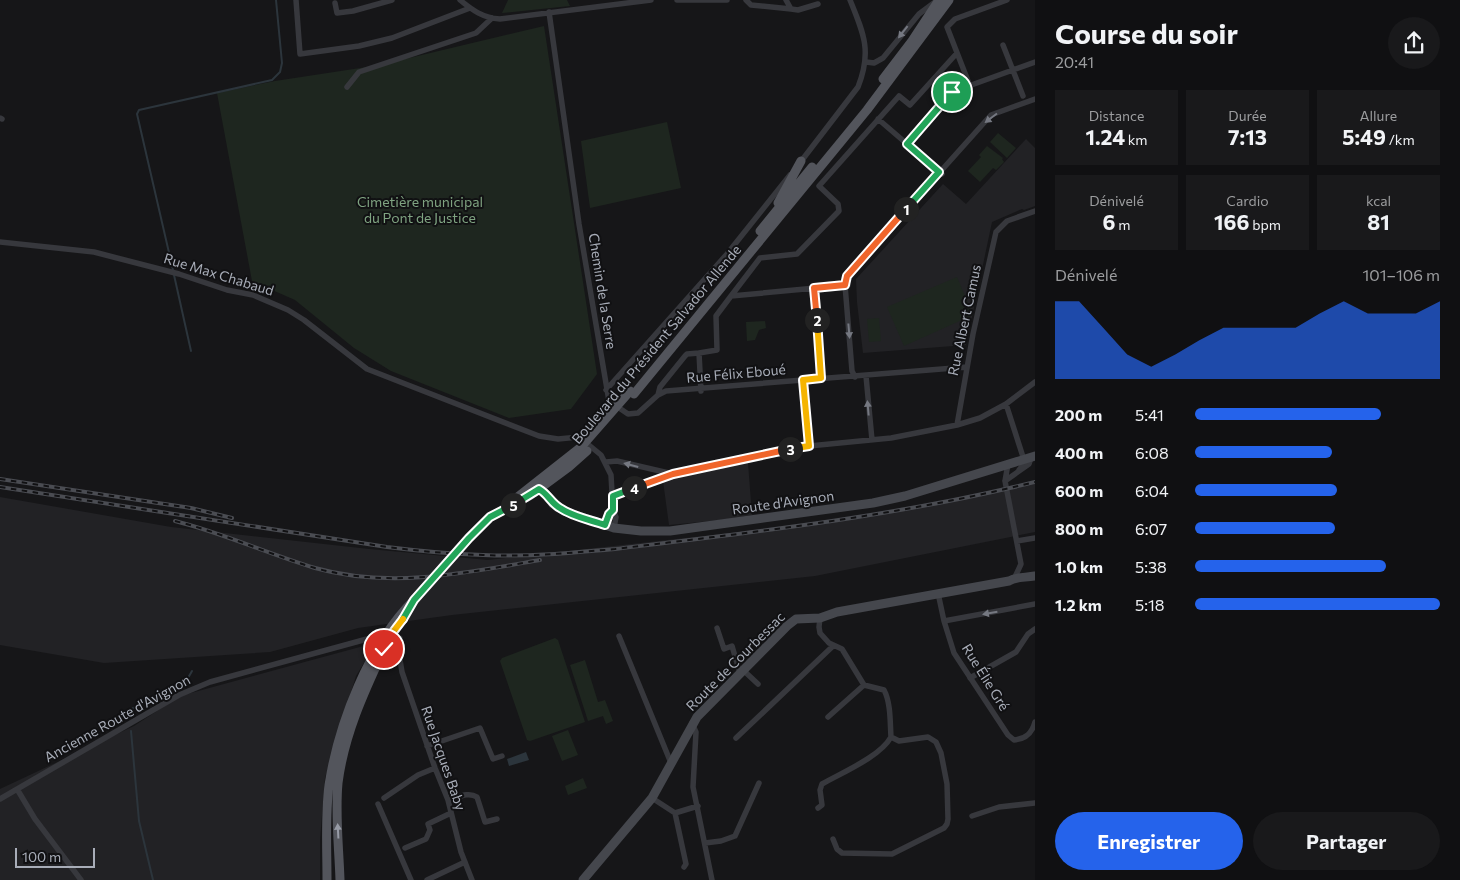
<!DOCTYPE html>
<html lang="fr">
<head>
<meta charset="utf-8">
<style>
  :root { --surface:#101012; --page:#19191b; --text:#f1f3f6; --muted:#9c9d9f; --accent:#2563eb }
  body { margin:0; font-family:Commissioner,sans-serif; background:var(--page); color:var(--text); height:100vh; display:flex; flex-direction:column; font-size:19px; white-space:nowrap }
  * { box-sizing:border-box; margin:0 }
  p { font-size:16px; color:var(--muted) }
  .icon { flex:none; width:28px; height:28px; fill:none; stroke:currentColor; stroke-width:2; stroke-linecap:round; stroke-linejoin:round }
  .map { position:relative; flex:1; overflow:hidden }
  .drawer { display:flex; flex-direction:column; background:var(--surface); width:425px }
  .drawer>* { flex:none }
  .scale { position:absolute; left:15px; bottom:12px; width:80px; box-sizing:border-box; padding-left:5px; border:2px solid #a8adb8; border-top:0; font-size:14px; line-height:18px; white-space:nowrap; color:#a8adb8; -webkit-text-stroke:4px #111113; paint-order:stroke }
  .pin { position:absolute; display:grid; place-items:center; width:42px; height:42px; color:#fff; margin:-21px; border:2px solid #fff; border-radius:50%; box-shadow:0 1px 5px #0007 }
  .km { position:absolute; width:25px; height:25px; margin:-12px; border-radius:50%; background:#222; color:#fff; font-size:14px; line-height:25px; text-align:center }
  .round { display:grid; place-items:center; flex:none; width:52px; height:52px; border-radius:26px; background:var(--page) }
  .head { display:flex; align-items:center; justify-content:space-between; height:85px; padding:0 20px }
  h1 { font-size:28px; font-weight:700; line-height:38px }
  .figures { display:grid; grid-template-columns:repeat(3,1fr); gap:8px; height:85px; padding:5px 20px }
  .figures div { display:grid; align-content:center; border-radius:0px; background:var(--page); text-align:center }
  .figures b { font-size:21px; font-weight:700 }
  .figures small { font-size:14px; font-weight:400 }
  .figures p { font-size:14px }
  .chart { height:140px; padding:10px 20px }
  .chart p { display:flex; justify-content:space-between }
  .chart svg { width:100%; height:90px; margin-top:5px; fill:var(--accent); opacity:.7 }
  .cta { display:flex; gap:10px; margin-top:auto; padding:10px 20px }
  .cta a { flex:1; height:58px; border-radius:30px; background:var(--accent); color:#fff; font-size:20px; font-weight:700; line-height:58px; text-align:center }
  .cta a+a { background:var(--page); color:var(--text) }
  ul { padding:0 20px; list-style:none; font-size:16px }
  li { display:grid; grid-template-columns:80px 60px 1fr; align-items:center; height:38px }
  li i { height:12px; border-radius:6px; background:var(--accent) }
  main { display:flex; flex:1; min-height:0 }
  .map>svg:first-child { display:block }
  .built { fill:#222225 }
  .green { fill:#1e261f }
  .water { fill:#2c353c }
  .lines { fill:none; stroke-linecap:round; stroke-linejoin:round }
  .stream { stroke:#2c353c; stroke-width:2 }
  .street { stroke:#37383d; stroke-width:5.5 }
  .secondary { stroke:#45474d; stroke-width:9 }
  .primary { stroke:#53555c; stroke-width:9 }
  .rail-casing { stroke:#4a4c52; stroke-width:4 }
  .rail { stroke:#111113; stroke-width:2; stroke-dasharray:5.5; stroke-linecap:butt }
  .primary-bridge { stroke:#53555c; stroke-width:9 }
  .oneway { fill:#757881 }
  .oneway2 { fill:#979ba6 }
  .split-1-casing { stroke:#fff; stroke-width:10 }
  .split-2-casing { stroke:#fff; stroke-width:10 }
  .split-3-casing { stroke:#fff; stroke-width:10 }
  .split-4-casing { stroke:#fff; stroke-width:10 }
  .split-5-casing { stroke:#fff; stroke-width:10 }
  .split-6-casing { stroke:#fff; stroke-width:10 }
  .split-7-casing { stroke:#fff; stroke-width:10 }
  .split-1 { stroke:#22a559; stroke-width:6 }
  .split-2 { stroke:#f0652b; stroke-width:6 }
  .split-3 { stroke:#f5b400; stroke-width:6 }
  .split-4 { stroke:#f0652b; stroke-width:6 }
  .split-5 { stroke:#22a559; stroke-width:6 }
  .split-6 { stroke:#22a559; stroke-width:6 }
  .split-7 { stroke:#f5b400; stroke-width:6 }
  .labels { text-anchor:middle; dominant-baseline:central; stroke-width:4; stroke-linejoin:round; paint-order:stroke }
  .park-label { font-size:14px; fill:#7fa381; stroke:#111113 }
  .street-label { font-size:14px; fill:#a8adb8; stroke:#111113 }
</style>
</head>
<body>
<main>
<div class="map">
<svg width="1035" height="880" viewBox="0 0 1035 880">
  <rect width="100%" height="100%" fill="#161618"/>
  <path class="built" d="M1026,139L1035,148V206L1024,210L1022,209L992,222L966,345L863,353L857,302L856,279L943,184L966,204Z
    M748,463L752,515L721,520L669,525L663,481Z
    M1035,484V532L815,576L452,615L358,628L270,652L104,663L0,645V497L171,527L369,549L488,560L838,521L933,505Z
    M371,644L373,648L356,676L325,778L320,840V880H0V789L134,726L180,696Z"/>
  <path class="green" d="M508,0H567L570,6L502,13Z
    M544,26L597,374L571,409L509,418L391,371L354,348L295,300L252,281L217,93L275,81L380,65Z
    M667,122L681,188L590,208L581,141Z
    M998,133L1016,148L1007,158L990,142Z
    M987,146L1003,158L1002,159L1004,162L996,170L993,168L980,182L968,171L981,157L979,155Z
    M957,277L973,315L904,346L887,307Z
    M879,318L881,341L869,342L867,319Z
    M765,321L766,328L759,330L755,340L747,341L746,322Z
    M555,638L558,640L585,722L530,741L527,740L500,661L502,658Z
    M585,660L598,702L605,700L613,721L606,724L603,716L588,721L570,665Z
    M568,730L578,755L562,761L552,736Z
    M583,778L587,788L568,795L565,786Z"/>
  <path class="water" d="M526,752L529,760L509,766L507,759Z"/>
  <g class="lines">
    <path class="stream" d="M173,270L137,114L139,110L272,80L280,72L282,63L276,0
      M174,275L191,351
      M127,713L130,710L188,678L192,671
      M131,731L139,821L153,880"/>
    <path class="street" d="M296,0L300,54L359,46L392,38L470,8
      M460,0C472,10 483,18 500,19L651,0
      M677,0H727
      M746,0L751,5L791,9
      M786,0L791,9L798,10L818,4
      M335,3L337,13L353,11L392,0
      M549,12L579,224L609,401
      M1003,45L1023,96
      M866,62L874,63L883,58L919,14L935,2
      M970,86L947,27L955,19L1007,0
      M347,87L359,72L476,33L492,18
      M0,118L2,119
      M878,119L942,174
      M907,143L952,92L1035,62
      M799,164L858,87C872,52 864,34 850,0
      M0,242L94,252L179,274L227,290L253,295L288,310L304,320L367,369L539,436L558,439L579,437
      M814,288L821,380
      M731,296L760,258L797,254L839,211L838,204L819,186L899,96L910,105L957,53
      M866,376L872,440
      M855,377L852,371L845,285L847,276L991,115L1035,99
      M803,380L809,446
      M606,390L727,254L790,175
      M701,391L699,353L717,350L716,316L731,296L848,285
      M658,395L660,387L685,356L687,354L699,353
      M609,401L628,414L638,413L658,395L666,391L967,367
      M1006,404L1024,460L1023,465L1019,470
      M957,425L973,334L996,232L1007,221L1035,211
      M579,437L609,401
      M584,441L601,455L611,475L613,510L616,517L614,528
      M606,462L617,461L673,474
      M1008,464L1005,481L1021,564L1015,577
      M1005,481L1029,464L1031,458
      M613,496L673,474L759,456L809,446L891,438L957,425L980,418L1006,404L1035,382
      M605,525L609,514L613,510
      M1017,541L1035,538
      M938,593L944,621L954,653L1008,735L1014,740C1026,739 1032,733 1035,722
      M820,618L819,627L820,633L829,643L842,649L864,685L884,690C891,703 890,723 891,737L899,741L928,737L936,742L941,753L947,784L948,819L947,824L944,828L892,854L842,853L837,849L833,839
      M944,621L1035,604
      M717,628L724,649L732,646L740,673
      M619,636L671,763
      M400,638L399,654L402,672L435,768L448,800L461,852L472,880
      M743,670L758,684
      M970,678L1016,652L1028,634L1035,629
      M828,717L864,685
      M692,723L696,732L693,787L712,880
      M736,738L833,646
      M427,746L480,728L493,759L502,756
      M17,789L35,819L81,880
      M384,798L418,775L435,768
      M652,798L675,813L698,806
      M0,799L179,695L210,682L367,639L387,631
      M448,800C457,798 468,791 477,797L485,822L497,819
      M378,804L411,880
      M818,808L822,805L820,790L822,784C841,773 880,757 891,737
      M675,813L686,864L684,867
      M972,816L999,807L1035,803
      M705,843L721,841L735,836L759,783
      M405,848L426,839L430,830L428,824L451,813
      M427,880L465,862"/>
    <path class="secondary" d="M539,489L545,493L553,504L564,511L614,528L641,531H670L873,503L905,496L1035,456
      M583,880L652,798L697,717L787,626L796,619L820,618L837,612L1009,581C1017,576 1026,578 1035,576"/>
    <path class="primary" d="M883,79L912,41L939,0
      M778,203L801,161
      M760,231L812,167
      M634,394L867,110L949,0
      M515,499L581,447
      M490,517L531,495L569,467L587,451
      M327,880C327,848 325,816 329,785C339,722 369,645 414,600
      M340,880C339,848 335,815 338,783C344,735 364,692 384,649"/>
    <defs>
      <path id="rail" d="M0,479L191,508L232,518
        M0,487L387,547C419,551 451,554 483,555C527,557 571,553 615,549C756,532 897,516 1035,482
        M175,521C223,533 268,554 315,568C390,589 466,573 540,560"/>
    </defs>
    <use href="#rail" class="rail-casing"/>
    <use href="#rail" class="rail"/>
    <path class="primary-bridge" d="M581,447L630,391
      M414,600L469,537L490,517"/>
  </g>
  <defs><path id="oneway-solid" d="M-6-.8H1V-3.2L6.5 0L1 3.2V.8H-6Z" transform="scale(1.25)"/></defs>
  <g class="oneway">
    <use href="#oneway-solid" transform="translate(903 32) rotate(128)"/>
    <use href="#oneway-solid" transform="translate(991 118) rotate(143)"/>
    <use href="#oneway-solid" transform="translate(849 331) rotate(85)"/>
    <use href="#oneway-solid" transform="translate(868 408) rotate(-95)"/>
    <use href="#oneway-solid" transform="translate(631 465) rotate(-165)"/>
    <use href="#oneway-solid" transform="translate(990 613) rotate(170)"/>
  </g>
  <use class="oneway2" href="#oneway-solid" transform="translate(338 831) rotate(-93)"/>
  <g class="lines">
    <defs>
      <path id="split-1" d="M906,209L939,172L907,144L952,92"/>
      <path id="split-2" d="M817,320L814,288L845,285L847,276L906,209"/>
      <path id="split-3" d="M790,449L809,446L803,380L821,378L817,320"/>
      <path id="split-4" d="M634,488L673,474L790,449"/>
      <path id="split-5" d="M513,505L539,489C548,494 551,503 560,508C573,517 591,520 605,525L609,514L613,510V496L634,488"/>
      <path id="split-6" d="M403,619L414,600L469,538L490,517L513,505"/>
      <path id="split-7" d="M384,649L390,636L403,619"/>
    </defs>
    <use href="#split-1" class="split-1-casing"/>
    <use href="#split-2" class="split-2-casing"/>
    <use href="#split-3" class="split-3-casing"/>
    <use href="#split-4" class="split-4-casing"/>
    <use href="#split-5" class="split-5-casing"/>
    <use href="#split-6" class="split-6-casing"/>
    <use href="#split-7" class="split-7-casing"/>
    <use href="#split-1" class="split-1"/>
    <use href="#split-2" class="split-2"/>
    <use href="#split-3" class="split-3"/>
    <use href="#split-4" class="split-4"/>
    <use href="#split-5" class="split-5"/>
    <use href="#split-6" class="split-6"/>
    <use href="#split-7" class="split-7"/>
  </g>
  <g class="labels">
    <g class="park-label">
      <text x="420" y="201">Cimetière municipal<tspan x="420" dy="16">du Pont de Justice</tspan></text>
    </g>
    <g class="street-label">
      <text transform="translate(219 274) rotate(17)">Rue Max Chabaud</text>
      <text transform="translate(603 291) rotate(81)">Chemin de la Serre</text>
      <text transform="translate(964 320) rotate(-78)">Rue Albert Camus</text>
      <text transform="translate(656 344) rotate(-50)">Boulevard du Président Salvador Allende</text>
      <text transform="translate(736 373) rotate(-5)">Rue Félix Eboué</text>
      <text transform="translate(783 502) rotate(-8)">Route d'Avignon</text>
      <text transform="translate(735 661) rotate(-45)">Route de Courbessac</text>
      <text transform="translate(986 677) rotate(58)">Rue Élie Gré</text>
      <text transform="translate(117 718) rotate(-29)">Ancienne Route d'Avignon</text>
      <text transform="translate(444 758) rotate(71)">Rue Jacques Baby</text>
    </g>
  </g>
</svg>
<div class="scale">100 m</div>
<div class="pin" style="left:952px;top:92px;background:#1e9e55"><svg class="icon" aria-label="arrive" viewBox="0 0 24 24"><path d="M6 21V4h12l-3 4 3 4H6"/></svg></div>
<div class="pin" style="left:384px;top:649px;background:#d93025"><svg class="icon" aria-label="check" viewBox="0 0 24 24"><path d="M5 12l5 5 9-10"/></svg></div>
<b class="km" style="left:906px;top:209px">1</b>
<b class="km" style="left:817px;top:320px">2</b>
<b class="km" style="left:790px;top:449px">3</b>
<b class="km" style="left:634px;top:488px">4</b>
<b class="km" style="left:513px;top:505px">5</b>
</div>
<section class="drawer">
<div class="head"><div><h1>Course du soir</h1><p>20:41</p></div><a class="round"><svg class="icon" aria-label="share" viewBox="0 0 24 24"><path d="M12 15V3M7 8l5-5 5 5M5 13v7h14v-7"/></svg></a></div>
<div class="figures">
<div><p>Distance</p><b>1.24<small> km</small></b></div>
<div><p>Durée</p><b>7:13</b></div>
<div><p>Allure</p><b>5:49<small> /km</small></b></div>
</div>
<div class="figures">
<div><p>Dénivelé</p><b>6<small> m</small></b></div>
<div><p>Cardio</p><b>166<small> bpm</small></b></div>
<div><p>kcal</p><b>81</b></div>
</div>
<div class="chart"><p><span>Dénivelé</span>101–106 m</p>
<svg viewBox="0 0 160 44" preserveAspectRatio="none"><path d="M0 44V6L10 6L20 19L30 32L40 38L50 32L60 25L70 19L80 19L90 19L100 19L110 12L120 6L130 12L140 12L150 12L160 6V44z"/></svg>
</div>
<ul>
<li><b>200 m</b>5:41<i style="width:76%"></i></li>
<li><b>400 m</b>6:08<i style="width:56%"></i></li>
<li><b>600 m</b>6:04<i style="width:58%"></i></li>
<li><b>800 m</b>6:07<i style="width:57%"></i></li>
<li><b>1.0 km</b>5:38<i style="width:78%"></i></li>
<li><b>1.2 km</b>5:18<i style="width:100%"></i></li>
</ul>
<div class="cta"><a>Enregistrer</a><a>Partager</a></div>
</section>
</main>
</body>
</html>
